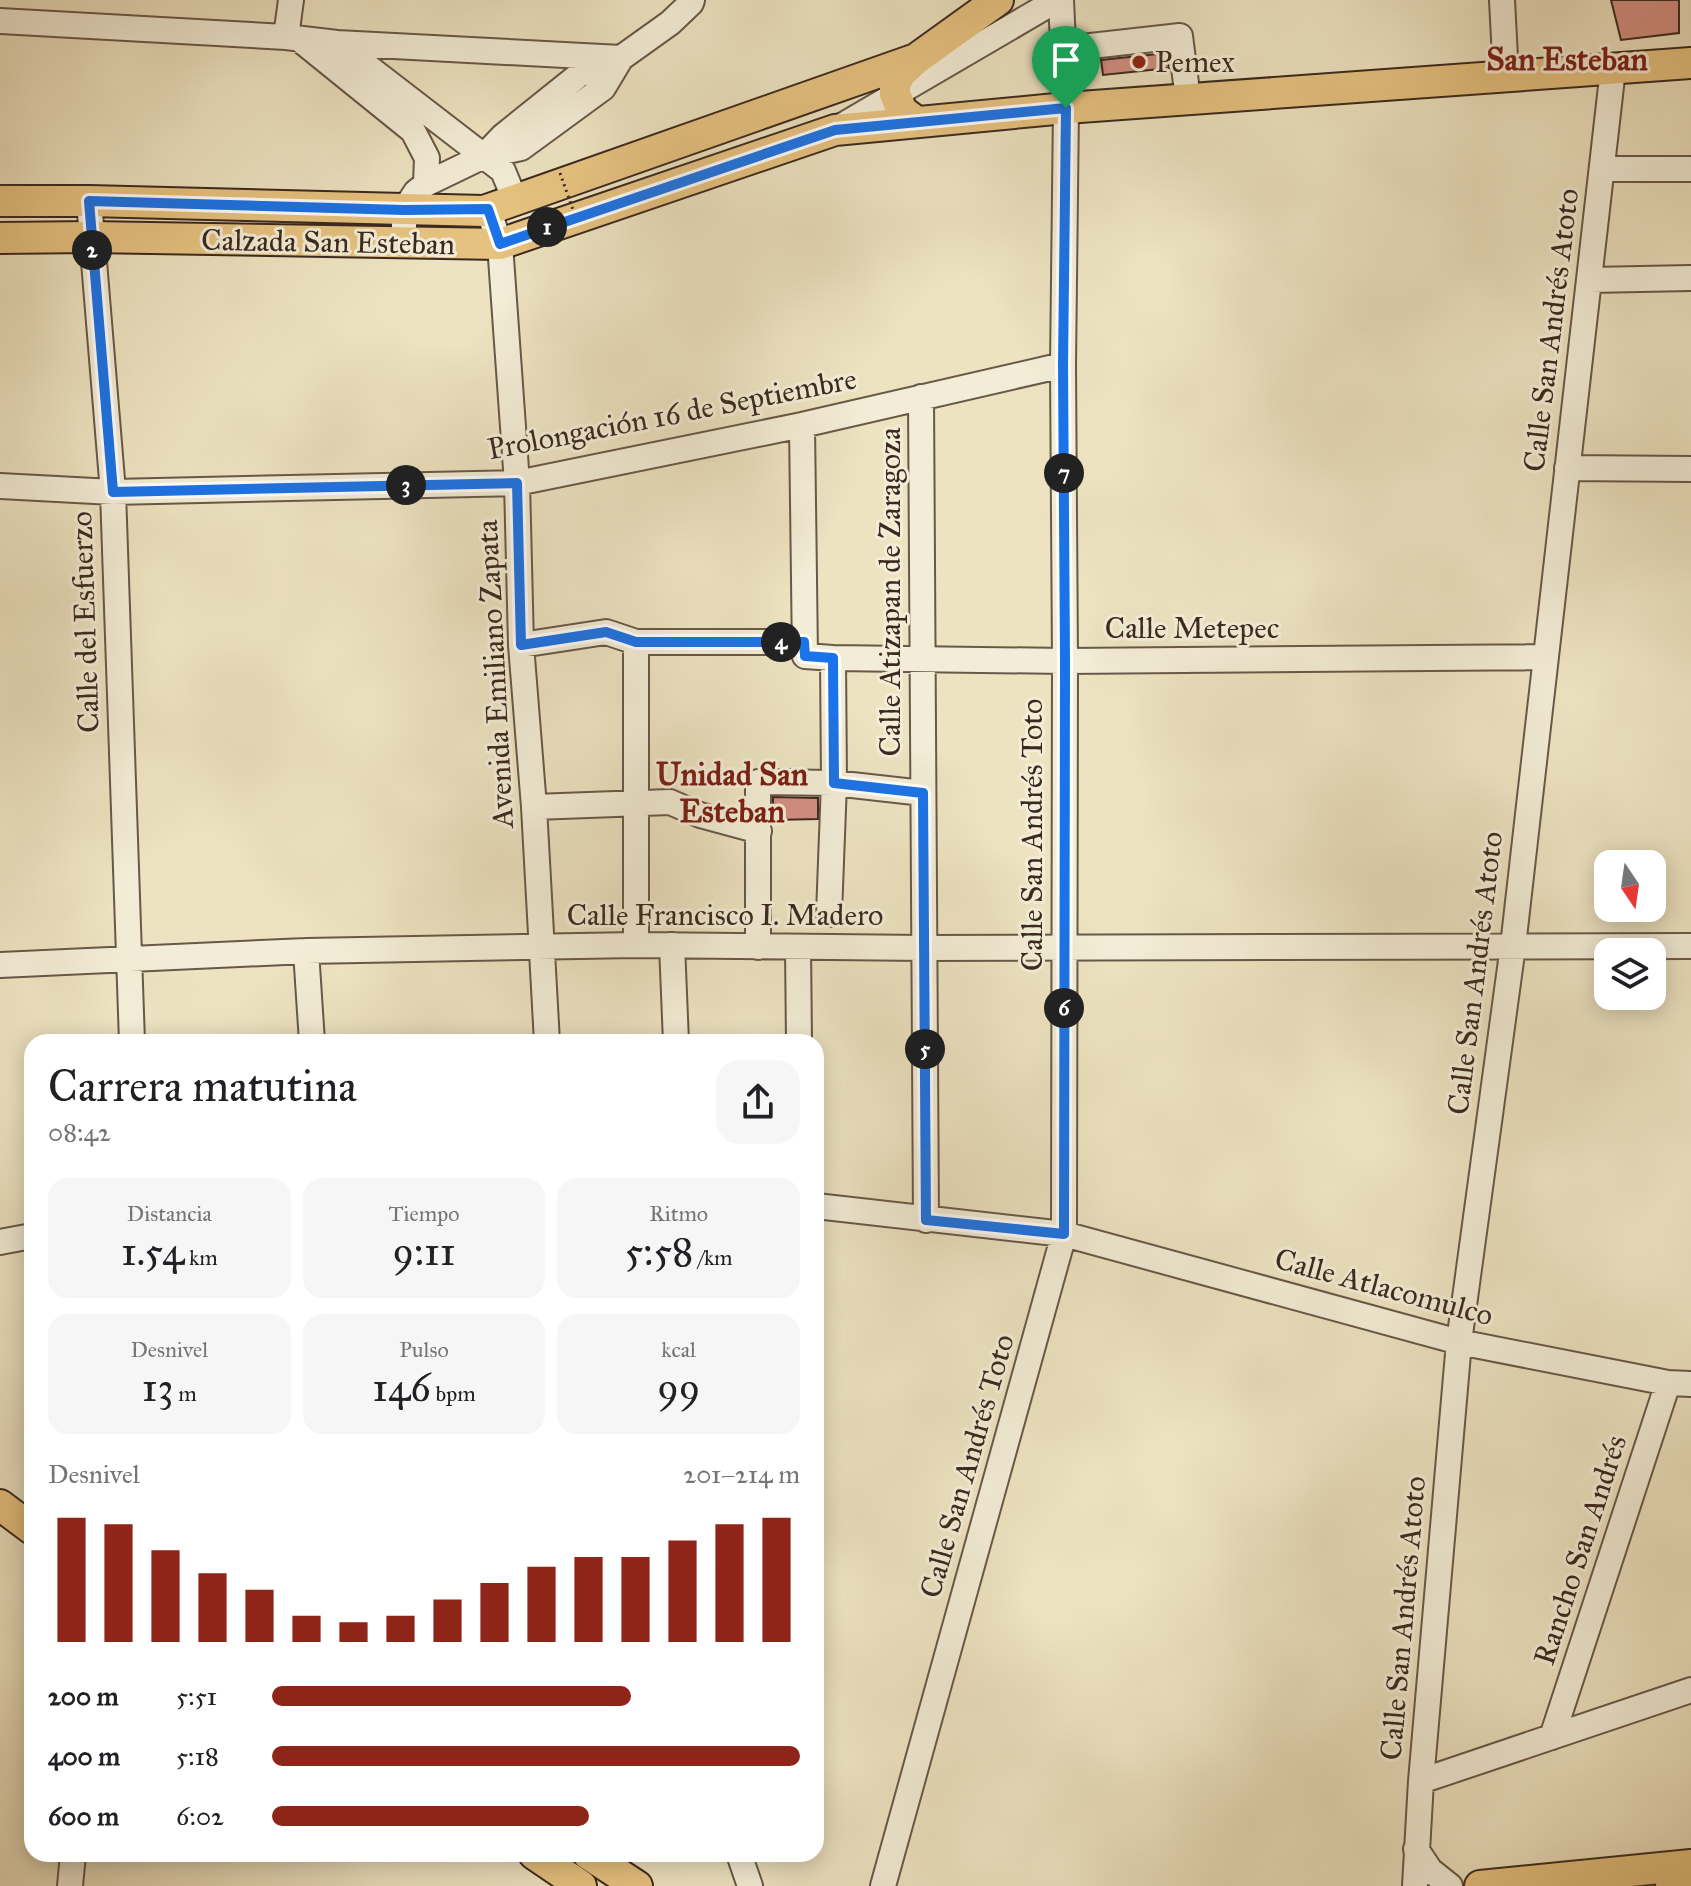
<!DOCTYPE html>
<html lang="es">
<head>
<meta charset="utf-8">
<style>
  :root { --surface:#fff; --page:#f6f6f6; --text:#202124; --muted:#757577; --accent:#8f2418 }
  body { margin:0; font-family:"IM FELL Great Primer",serif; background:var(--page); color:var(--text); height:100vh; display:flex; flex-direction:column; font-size:30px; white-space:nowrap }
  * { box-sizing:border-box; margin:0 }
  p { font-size:26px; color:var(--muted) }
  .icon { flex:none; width:44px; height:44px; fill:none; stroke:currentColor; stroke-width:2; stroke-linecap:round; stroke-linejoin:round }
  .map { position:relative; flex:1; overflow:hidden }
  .sheet { position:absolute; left:24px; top:1034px; width:800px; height:828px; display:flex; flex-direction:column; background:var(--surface); border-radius:24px; box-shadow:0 4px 20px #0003 }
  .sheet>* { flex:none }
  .needle { width:52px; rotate:167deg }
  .controls { position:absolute; left:1594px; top:850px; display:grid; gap:16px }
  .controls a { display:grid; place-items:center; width:72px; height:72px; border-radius:16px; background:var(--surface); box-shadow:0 4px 20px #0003; font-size:40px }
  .pin { position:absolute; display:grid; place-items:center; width:68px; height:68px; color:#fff; margin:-82px -34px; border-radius:50% 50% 50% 0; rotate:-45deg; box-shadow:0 0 8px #0007 }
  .pin .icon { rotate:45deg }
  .km { position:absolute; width:40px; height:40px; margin:-20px; border-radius:50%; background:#222; color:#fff; font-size:22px; line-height:40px; text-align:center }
  .round { display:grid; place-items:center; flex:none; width:84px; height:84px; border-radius:24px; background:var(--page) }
  .overview { display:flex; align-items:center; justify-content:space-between; height:136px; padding:0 24px }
  h1 { font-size:44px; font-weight:600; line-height:60px }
  .figures { display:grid; grid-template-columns:repeat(3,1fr); gap:12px; height:136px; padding:8px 24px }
  .figures div { display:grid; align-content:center; border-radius:20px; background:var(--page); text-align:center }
  .figures b { font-size:40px; font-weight:600 }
  .figures small { font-size:22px; font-weight:400 }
  .figures p { font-size:22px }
  .chart { height:224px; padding:16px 24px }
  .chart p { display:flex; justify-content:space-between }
  .chart svg { width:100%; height:144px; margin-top:8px; stroke:var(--accent); stroke-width:6 }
  ul { padding:0 24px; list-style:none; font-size:26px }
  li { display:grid; grid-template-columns:128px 96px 1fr; align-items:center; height:60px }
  li i { height:20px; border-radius:10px; background:var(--accent) }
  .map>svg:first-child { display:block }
  .building { fill:#d48f84; stroke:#3b291f; stroke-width:2 }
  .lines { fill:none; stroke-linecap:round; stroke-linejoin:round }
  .minor-casing { stroke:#685848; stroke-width:28 }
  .major-casing { stroke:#3b291f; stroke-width:34 }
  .highway-casing { stroke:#3b291f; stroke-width:40 }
  .minor { stroke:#f3edd7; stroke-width:24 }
  .major { stroke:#e6c280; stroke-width:30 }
  .highway { stroke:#e6c280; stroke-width:36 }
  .path-bridge { stroke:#3b291f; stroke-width:3; stroke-dasharray:2 4; stroke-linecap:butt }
  .route-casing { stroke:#fff; stroke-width:16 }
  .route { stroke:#1a73e8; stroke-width:10 }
  .poi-dot { fill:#8f2418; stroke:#f3edd7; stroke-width:3 }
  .labels { text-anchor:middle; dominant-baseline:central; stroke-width:6; stroke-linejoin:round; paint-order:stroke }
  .poi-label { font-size:30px; fill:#3b291f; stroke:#f3edd7; text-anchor:start }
  .street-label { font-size:30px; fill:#3b291f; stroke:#f3edd7 }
  .neighbourhood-label { font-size:32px; font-weight:bold; fill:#7a1f14; stroke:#f3edd7 }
</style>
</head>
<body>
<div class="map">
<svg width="1691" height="1886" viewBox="0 0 1691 1886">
  <rect width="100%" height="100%" fill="#ede3c1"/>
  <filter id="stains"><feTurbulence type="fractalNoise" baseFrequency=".0025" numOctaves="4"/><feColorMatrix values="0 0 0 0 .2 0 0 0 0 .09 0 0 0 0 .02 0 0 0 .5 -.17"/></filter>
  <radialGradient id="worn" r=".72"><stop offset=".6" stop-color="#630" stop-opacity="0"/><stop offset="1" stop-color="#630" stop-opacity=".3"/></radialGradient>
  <path class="building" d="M1611,0H1679V33L1621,40Z
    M1167,53L1169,68L1103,75L1101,60Z
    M773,797L818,798V819L773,820Z"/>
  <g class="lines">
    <defs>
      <path id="minor" d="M1502,0L1506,77
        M0,21L286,37L337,43L621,58L670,23L691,3L692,0
        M286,37L291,0
        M298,38L413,131L427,158L426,184
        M337,43L503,171L515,200
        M1064,49L1180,36L1188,99
        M838,128L1057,0
        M484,156L503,136L579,75L613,61
        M1602,169H1691
        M89,201L113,492L132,1042
        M488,209L500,244L517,483L521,645L534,807L547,1042
        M404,243V210L416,192L426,184L484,156L521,148L603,88L621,58
        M1590,280L1691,278
        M921,397L926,1220
        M802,425L805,656L833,658L1065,661L1545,657
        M1567,468L1691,469
        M0,486L113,492L517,483L802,425L1063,365
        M636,642V945
        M521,645L606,632L636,642H804
        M534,807L670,802L700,815L759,831
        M829,914L834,783L833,658
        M672,945L676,1042
        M758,947V782L834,783L923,793
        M798,947L799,1042
        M306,951L312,1042
        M0,965L306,951L636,945L924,948L1691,946
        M816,1206L1064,1234L1459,1342L1668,1383L1691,1384
        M0,1242L32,1236
        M1552,1737L1668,1383
        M1421,1781L1691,1690
        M1416,1849L1430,1870L1450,1886
        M739,1854L750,1886
        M70,1886L73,1854
        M883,1886L1064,1234L1065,661L1063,365L1066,108L1061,0
        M1415,1886L1421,1781L1459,1342L1513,946L1613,69"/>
      <path id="major" d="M917,122L902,111L895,94V84L901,73L916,59L998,0
        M0,201H89L484,211L916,59
        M0,238L91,237L500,244L835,130L1066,108L1691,63
        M0,1505L32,1529
        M534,1854L581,1886
        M588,1854L637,1886
        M1480,1886L1691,1865"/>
      <path id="highway" d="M1674,1886L1691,1884"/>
    </defs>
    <use href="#minor" class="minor-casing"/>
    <use href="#major" class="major-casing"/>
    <use href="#highway" class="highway-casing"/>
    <use href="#minor" class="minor"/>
    <use href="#major" class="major"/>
    <use href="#highway" class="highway"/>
    <path class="path-bridge" d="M560,173L578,224"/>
  </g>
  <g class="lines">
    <defs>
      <path id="route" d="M1066,108L1063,365L1065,661L1064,1234L926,1220L923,793L834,783L833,658L805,656L804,642H636L606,632L521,645L517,483L113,492L89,201L404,210L488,209L500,244L835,130Z"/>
    </defs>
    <use href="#route" class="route-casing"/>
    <use href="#route" class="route"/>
  </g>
  <circle class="poi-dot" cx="1139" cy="62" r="8"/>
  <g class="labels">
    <g class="poi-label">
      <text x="1155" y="62">Pemex</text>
    </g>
    <g class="street-label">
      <text transform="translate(328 242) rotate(1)">Calzada San Esteban</text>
      <text transform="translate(1551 330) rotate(-83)">Calle San Andrés Atoto</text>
      <text transform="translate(672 414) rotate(-11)">Prolongación 16 de Septiembre</text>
      <text transform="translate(890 592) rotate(-90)">Calle Atizapan de Zaragoza</text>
      <text transform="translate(85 622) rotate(-92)">Calle del Esfuerzo</text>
      <text x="1192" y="628">Calle Metepec</text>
      <text transform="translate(495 674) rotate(-93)">Avenida Emiliano Zapata</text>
      <text transform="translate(1032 835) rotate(-90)">Calle San Andrés Toto</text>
      <text x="725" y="915">Calle Francisco I. Madero</text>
      <text transform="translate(1475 973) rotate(-83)">Calle San Andrés Atoto</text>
      <text transform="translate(1384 1287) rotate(15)">Calle Atlacomulco</text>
      <text transform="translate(967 1466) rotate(-74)">Calle San Andrés Toto</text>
      <text transform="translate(1580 1550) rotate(-72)">Rancho San Andrés</text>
      <text transform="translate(1403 1618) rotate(-85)">Calle San Andrés Atoto</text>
    </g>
    <g class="neighbourhood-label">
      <text x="1567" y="59">San Esteban</text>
      <text x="732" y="774">Unidad San<tspan x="732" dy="37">Esteban</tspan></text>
    </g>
  </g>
  <rect width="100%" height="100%" filter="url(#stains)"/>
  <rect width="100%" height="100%" fill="url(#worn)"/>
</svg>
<div class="controls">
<a><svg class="needle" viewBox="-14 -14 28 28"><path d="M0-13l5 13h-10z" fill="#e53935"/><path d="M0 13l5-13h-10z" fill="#757577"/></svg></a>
<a><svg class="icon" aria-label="layers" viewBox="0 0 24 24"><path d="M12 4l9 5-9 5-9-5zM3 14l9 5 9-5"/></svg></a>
</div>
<div class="pin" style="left:1066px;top:108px;background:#1e9e55"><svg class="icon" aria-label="arrive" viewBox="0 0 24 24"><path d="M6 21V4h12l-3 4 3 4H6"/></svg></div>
<b class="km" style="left:547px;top:227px">1</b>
<b class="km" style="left:92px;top:250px">2</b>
<b class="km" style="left:406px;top:485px">3</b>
<b class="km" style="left:781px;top:642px">4</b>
<b class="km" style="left:925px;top:1049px">5</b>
<b class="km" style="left:1064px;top:1008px">6</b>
<b class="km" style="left:1064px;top:473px">7</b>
<section class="sheet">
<div class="overview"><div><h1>Carrera matutina</h1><p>08:42</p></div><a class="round"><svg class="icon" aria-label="share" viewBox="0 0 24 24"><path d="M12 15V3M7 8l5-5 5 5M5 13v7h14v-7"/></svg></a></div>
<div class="figures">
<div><p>Distancia</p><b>1.54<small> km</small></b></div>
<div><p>Tiempo</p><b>9:11</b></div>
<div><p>Ritmo</p><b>5:58<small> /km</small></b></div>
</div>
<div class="figures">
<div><p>Desnivel</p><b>13<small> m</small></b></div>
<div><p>Pulso</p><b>146<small> bpm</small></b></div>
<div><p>kcal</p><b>99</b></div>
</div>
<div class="chart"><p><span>Desnivel</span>201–214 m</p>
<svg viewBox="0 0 160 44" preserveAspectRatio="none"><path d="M5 44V6M15 44V8M25 44V16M35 44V23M45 44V28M55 44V36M65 44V38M75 44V36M85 44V31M95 44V26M105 44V21M115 44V18M125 44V18M135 44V13M145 44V8M155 44V6"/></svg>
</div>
<ul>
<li><b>200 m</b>5:51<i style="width:68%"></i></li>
<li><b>400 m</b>5:18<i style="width:100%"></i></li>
<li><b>600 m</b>6:02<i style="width:60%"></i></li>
</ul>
</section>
</div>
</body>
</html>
